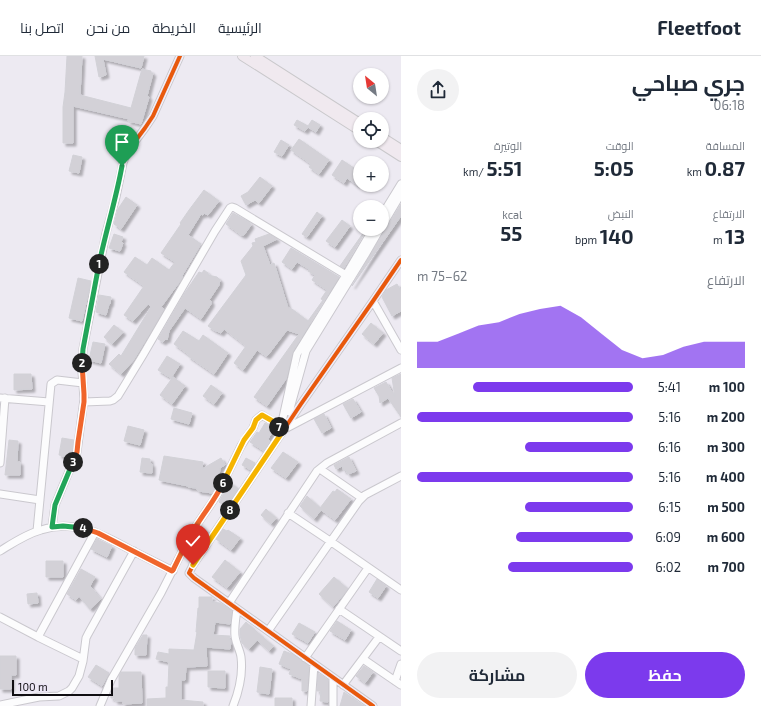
<!DOCTYPE html>
<html lang="ar">
<head>
<meta charset="utf-8">
<style>
  :root { --surface:#fff; --page:#f2f2f3; --text:#1f2937; --muted:#747a83; --line:#e0e1e3; --accent:#7c3aed }
  body { margin:0; font-family:"Exo 2",Cairo,sans-serif; background:var(--page); color:var(--text); direction:rtl; height:100vh; display:flex; flex-direction:column; font-size:15px; white-space:nowrap }
  * { box-sizing:border-box; margin:0 }
  p { font-size:13px; color:var(--muted) }
  .icon { flex:none; width:22px; height:22px; fill:none; stroke:currentColor; stroke-width:2; stroke-linecap:round; stroke-linejoin:round }
  .map { position:relative; flex:1; overflow:hidden; direction:ltr }
  .sheet { display:flex; flex-direction:column; background:var(--surface); width:360px }
  .sheet>* { flex:none }
  .needle { width:26px; rotate:330deg }
  .tools { position:absolute; left:353px; top:12px; display:grid; gap:8px }
  .tools a { display:grid; place-items:center; width:36px; height:36px; border-radius:50%; background:var(--surface); box-shadow:0 1px 3px #0004; font-size:20px }
  .scale { position:absolute; left:12px; bottom:10px; width:101px; box-sizing:border-box; padding-left:4px; border:2px solid #100e12; border-top:0; font-size:11px; line-height:14px; white-space:nowrap; color:#100e12; -webkit-text-stroke:3px #ece6f5; paint-order:stroke }
  .pin { position:absolute; display:grid; place-items:center; width:34px; height:34px; color:#fff; margin:-41px -17px; border-radius:50% 50% 50% 0; rotate:-45deg; box-shadow:0 0 4px #0007 }
  .pin .icon { rotate:45deg }
  .km { position:absolute; width:20px; height:20px; margin:-10px; border-radius:50%; background:#222; color:#fff; font-size:11px; line-height:20px; text-align:center }
  .round { display:grid; place-items:center; flex:none; width:42px; height:42px; border-radius:21px; background:var(--page) }
  .summary { display:flex; align-items:center; justify-content:space-between; height:68px; padding:0 16px }
  h1 { font-size:22px; font-weight:700; line-height:30px }
  .stats { display:grid; grid-template-columns:repeat(3,1fr); gap:6px; height:68px; padding:4px 16px }
  .stats div { display:grid; align-content:center }
  .stats b { font-size:20px; font-weight:700 }
  .stats small { font-size:11px; font-weight:400 }
  .stats p { font-size:11px }
  .chart { height:112px; padding:8px 16px }
  .chart p { display:flex; justify-content:space-between }
  .chart svg { width:100%; height:72px; margin-top:4px; fill:var(--accent); opacity:.7 }
  .primary-button { display:flex; gap:8px; margin-top:auto; padding:8px 16px }
  .primary-button a { flex:1; height:46px; border-radius:24px; background:var(--accent); color:#fff; font-size:16px; font-weight:700; line-height:46px; text-align:center }
  .primary-button a+a { background:var(--page); color:var(--text) }
  ul { padding:0 16px; list-style:none; font-size:13px }
  li { display:grid; grid-template-columns:64px 48px 1fr; align-items:center; height:30px }
  li i { height:10px; border-radius:5px; background:var(--accent) }
  header { display:flex; align-items:center; gap:24px; box-sizing:border-box; height:56px; padding:0 20px; background:var(--surface); border-bottom:1px solid var(--line) }
  header strong { font-size:19px }
  nav { display:flex; gap:22px; margin-inline-start:auto; font-size:14px }
  main { display:flex; flex:1; min-height:0 }
  .map>svg:first-child { display:block }
  .building { fill:#d3d1d7; stroke:#d2d1d7; filter:url(#shadow) }
  .lines { fill:none; stroke-linecap:round; stroke-linejoin:round }
  .minor-casing { stroke:#cac8ce; stroke-width:9 }
  .major-casing { stroke:#c9c8cb; stroke-width:10 }
  .minor { stroke:#fcfcfd; stroke-width:7 }
  .major { stroke:#f0e9ef; stroke-width:8 }
  .cycleway-casing { stroke:#ece6f5; stroke-width:6 }
  .cycleway { stroke:#e8590c; stroke-width:4 }
  .split-1-casing { stroke:#fff; stroke-width:8 }
  .split-2-casing { stroke:#fff; stroke-width:8 }
  .split-3-casing { stroke:#fff; stroke-width:8 }
  .split-4-casing { stroke:#fff; stroke-width:8 }
  .split-5-casing { stroke:#fff; stroke-width:8 }
  .split-6-casing { stroke:#fff; stroke-width:8 }
  .split-7-casing { stroke:#fff; stroke-width:8 }
  .split-8-casing { stroke:#fff; stroke-width:8 }
  .split-9-casing { stroke:#fff; stroke-width:8 }
  .split-1 { stroke:#22a559; stroke-width:5 }
  .split-2 { stroke:#22a559; stroke-width:5 }
  .split-3 { stroke:#f0652b; stroke-width:5 }
  .split-4 { stroke:#22a559; stroke-width:5 }
  .split-5 { stroke:#f0652b; stroke-width:5 }
  .split-6 { stroke:#f0652b; stroke-width:5 }
  .split-7 { stroke:#f5b400; stroke-width:5 }
  .split-8 { stroke:#f5b400; stroke-width:5 }
  .split-9 { stroke:#f5b400; stroke-width:5 }
</style>
</head>
<body>
<header>
<strong>Fleetfoot</strong>
<nav><a>الرئيسية</a><a>الخريطة</a><a>من نحن</a><a>اتصل بنا</a></nav>
</header>
<main>
<section class="sheet">
<div class="summary"><div><h1>جري صباحي</h1><p>06:18</p></div><a class="round"><svg class="icon" aria-label="share" viewBox="0 0 24 24"><path d="M12 15V3M7 8l5-5 5 5M5 13v7h14v-7"/></svg></a></div>
<div class="stats">
<div><p>المسافة</p><b>0.87<small> km</small></b></div>
<div><p>الوقت</p><b>5:05</b></div>
<div><p>الوتيرة</p><b>5:51<small> /km</small></b></div>
</div>
<div class="stats">
<div><p>الارتفاع</p><b>13<small> m</small></b></div>
<div><p>النبض</p><b>140<small> bpm</small></b></div>
<div><p>kcal</p><b>55</b></div>
</div>
<div class="chart"><p><span>الارتفاع</span>62–75 m</p>
<svg viewBox="0 0 160 44" preserveAspectRatio="none"><path d="M0 44V28L10 28L20 23L30 18L40 16L50 11L60 8L70 6L80 13L90 23L100 33L110 38L120 36L130 31L140 28L150 28L160 28V44z"/></svg>
</div>
<ul>
<li><b>100 m</b>5:41<i style="width:74%"></i></li>
<li><b>200 m</b>5:16<i style="width:100%"></i></li>
<li><b>300 m</b>6:16<i style="width:50%"></i></li>
<li><b>400 m</b>5:16<i style="width:100%"></i></li>
<li><b>500 m</b>6:15<i style="width:50%"></i></li>
<li><b>600 m</b>6:09<i style="width:54%"></i></li>
<li><b>700 m</b>6:02<i style="width:58%"></i></li>
</ul>
<div class="primary-button"><a>حفظ</a><a>مشاركة</a></div>
</section>
<div class="map">
<svg width="401" height="650" viewBox="0 0 401 650">
  <defs>
    <filter id="shadow"><feDropShadow dx="3" dy="3" stdDeviation="1" flood-color="#0004"/></filter>
  </defs>
  <rect width="100%" height="100%" fill="#edeaf2"/>
  <path class="building" d="M67,0H82L80,39L131,52L142,13L151,15V17H153L147,40L149,41L141,68L128,65L129,63L73,50V87H63V51L65,36Z
    M95,0H144L141,12L103,3L106,19L99,21Z
    M297,64L308,70L312,64L320,69L316,76L308,71L305,75L294,69Z
    M299,83L329,104L319,118L309,111L311,108L291,94Z
    M281,84L289,89L282,100L274,96Z
    M73,99L82,101L79,117L69,115Z
    M342,104L360,116V123L357,129L347,122L344,127L332,119Z
    M260,121L272,130L259,147L255,144L246,149L241,140L248,136Z
    M204,134L219,145L208,159L204,157L203,159L201,158L188,179L201,188L182,220L183,221L181,224L161,251L164,253L150,277L133,305L121,318L109,308L119,298L121,300L151,251L148,248L133,265L124,259L144,230L124,216L135,201L147,209L152,202L169,214L175,206L161,197L181,168L180,167L189,154Z
    M126,141L137,149L121,173L114,168L118,153Z
    M401,148V160L352,230L385,174Z
    M317,156L322,160L307,181L302,178Z
    M233,157L249,166L251,169L244,179H241L226,168Z
    M342,164L350,170L335,191L326,185Z
    M366,173H367L344,212L340,210Z
    M114,178L123,181L121,186L123,187L120,195L109,192Z
    M269,178L277,183L263,190L270,209L274,207L288,252L292,253L308,265L323,244L321,243L327,234L312,224L315,219L308,215L309,213L297,206L292,213L282,206L291,192L339,221L293,295L286,323L267,350L254,341L299,278L287,274L268,299L266,300L257,294L243,314L234,307L246,290L224,273L221,277L214,274L208,270L246,219L241,205L253,190L252,187L256,186L255,183Z
    M204,214L208,217V219L217,221L220,224L219,229L209,244L211,245V248L201,263L185,252L169,275L167,284L166,283L163,286L158,283L184,238L199,216L202,217Z
    M78,222L91,225L82,265L69,262Z
    M397,228L401,235V255L392,260L382,241L386,234Z
    M99,239L111,241L110,248H109L106,259L96,256Z
    M371,267L383,277L374,288L362,278Z
    M114,269L123,276L112,288L104,281Z
    M183,275L199,285L203,279L228,297L214,318L188,300L189,299L174,288Z
    M93,286L105,288L101,307L89,304Z
    M167,300L180,308L171,322L158,314Z
    M14,318H31L32,333L14,334Z
    M401,318V361L388,342L380,347L379,340L374,332L386,326L395,341L392,322Z
    M173,321L185,330L172,348L160,339Z
    M211,329L222,337L214,348L203,340Z
    M353,343L361,356L351,362L343,348Z
    M174,352L192,357L189,368L171,363Z
    M324,358L331,372L322,377L314,363Z
    M265,367L272,371L274,373L268,383L270,385L264,395L250,386L257,376L259,377Z
    M128,370L144,374L140,389L124,385Z
    M62,382L74,384L72,395L69,401L59,399Z
    M9,384L18,385L17,406H20V419H5Z
    M283,396L298,406L286,422L271,412Z
    M164,400L203,406L202,413L221,402L225,409L220,412L219,420L217,421L216,430L212,437L198,435L196,432L188,431V430L159,424Z
    M349,401L356,415L348,418L346,414L344,415L342,410L336,413L334,409Z
    M142,402L150,403V408H152V417L140,416Z
    M246,402L255,407L251,414L242,409Z
    M230,426L238,433L226,451L219,446Z
    M337,433L351,443L335,464L321,454L314,463L300,450L307,440L320,452L333,435L335,436Z
    M266,453L276,462L271,468L261,459Z
    M201,471L209,477L198,493L192,488Z
    M223,473L227,475L228,474L240,482L231,494L216,483Z
    M97,483L112,490L107,501L91,493Z
    M225,504L240,516L227,532L212,521Z
    M46,505H63V521H46Z
    M81,513L95,521L90,530L101,543L90,553L79,540L76,544L67,538Z
    M334,521L348,533L333,551L319,538Z
    M377,523L386,530L378,542L369,536Z
    M37,537L38,547L28,548L27,538Z
    M199,541H212V546L220,547L232,555L230,568L215,566L213,579L230,580L229,585L231,584V585L230,593L206,591L207,610L186,611L185,624H181V644L203,646V650H147V643L166,642V631H168L169,606L156,603L158,596L169,598V593L194,594L197,576H196L198,552H199Z
    M337,565L351,574L345,584L330,575Z
    M246,566L273,590L269,595L257,584L249,593L242,587L240,579V573Z
    M299,567L315,576L308,587L292,578Z
    M143,579H147L146,599H135V592Z
    M284,595L292,598L309,610L307,635H302V623L289,618L291,613L279,608Z
    M0,600H16V619H11V633H0Z
    M96,609L109,617L102,630L88,621Z
    M364,610L373,616L365,627L356,620Z
    M260,611L272,613L269,638L257,636Z
    M208,615H225V632L208,631Z
    M121,616H141L142,647L123,648V645H115V642H111V637L113,632H119V620Z
    M318,617L328,624V646L320,645L321,635H317Z
    M344,636L364,650H340Z
    M275,642H292V650H275Z"/>
  <g class="lines">
    <defs>
      <path id="minor" d="M382,159L401,128
        M382,170L401,138
        M373,173L346,219L297,298L282,366L283,374L401,312
        M373,245L401,294
        M0,342L49,346
        M84,346L110,345L113,344L118,340L143,299L215,175L230,152L232,151L235,152L351,222
        M289,356L306,295L365,199L380,173
        M0,407L5,342
        M320,413L362,442
        M0,438L40,444
        M288,457L330,485L401,534
        M52,471L55,449L77,396L84,343L82,316L83,293L106,177L116,141L123,107L127,96L145,72L153,60L180,0
        M37,475L51,328L57,324L83,327
        M0,495C13,487 26,478 41,474C75,463 102,478 131,494C145,501 159,508 173,515
        M229,547L317,415L327,407L401,367
        M339,553L401,595
        M0,561L38,581L83,603
        M268,575L359,445L365,439L401,420
        M38,581L95,476
        M305,602L368,512
        M363,603L401,629
        M395,625L401,608
        M343,629L379,581
        M0,649L39,641L59,640L69,635L72,632L79,620L83,605L86,582L88,578L134,495
        M100,650L111,624L161,537L190,480L198,467L217,439L241,390L248,379L253,372L256,364L262,359L275,367L281,374L283,375
        M233,650C239,635 243,617 241,601C240,594 236,588 235,580C234,571 236,562 237,553
        M311,650L314,608
        M333,650V622
        M373,650L194,522L189,517L193,509L301,348L373,245L401,204"/>
      <path id="major" d="M242,0L360,75
        M255,0L360,67
        M382,81L401,93
        M376,85L401,101"/>
    </defs>
    <use href="#minor" class="minor-casing"/>
    <use href="#major" class="major-casing"/>
    <use href="#minor" class="minor"/>
    <use href="#major" class="major"/>
    <defs>
      <path id="cycleway" d="M52,471L55,449L77,396L84,343L82,316L83,293L106,177L116,141L123,107L127,96L145,72L153,60L180,0
        M373,650L194,522L189,517L193,509L301,348L373,245L401,204"/>
    </defs>
    <use href="#cycleway" class="cycleway-casing"/>
    <use href="#cycleway" class="cycleway"/>
  </g>
  <g class="lines">
    <defs>
      <path id="split-1" d="M99,208C106,175 116,143 122,110"/>
      <path id="split-2" d="M82,307L83,293L99,208"/>
      <path id="split-3" d="M73,406L77,396L78,386L84,346V338L82,307"/>
      <path id="split-4" d="M73,406L55,449L52,471L63,470L83,472"/>
      <path id="split-5" d="M83,472L98,477L172,515L173,514"/>
      <path id="split-6" d="M173,514C181,498 188,482 198,467C207,453 216,442 223,427"/>
      <path id="split-7" d="M223,427L244,384L253,372L256,364L262,359L276,367L279,371"/>
      <path id="split-8" d="M230,454L283,375L279,371"/>
      <path id="split-9" d="M193,509L230,454"/>
    </defs>
    <use href="#split-1" class="split-1-casing"/>
    <use href="#split-2" class="split-2-casing"/>
    <use href="#split-3" class="split-3-casing"/>
    <use href="#split-4" class="split-4-casing"/>
    <use href="#split-5" class="split-5-casing"/>
    <use href="#split-6" class="split-6-casing"/>
    <use href="#split-7" class="split-7-casing"/>
    <use href="#split-8" class="split-8-casing"/>
    <use href="#split-9" class="split-9-casing"/>
    <use href="#split-1" class="split-1"/>
    <use href="#split-2" class="split-2"/>
    <use href="#split-3" class="split-3"/>
    <use href="#split-4" class="split-4"/>
    <use href="#split-5" class="split-5"/>
    <use href="#split-6" class="split-6"/>
    <use href="#split-7" class="split-7"/>
    <use href="#split-8" class="split-8"/>
    <use href="#split-9" class="split-9"/>
  </g>
</svg>
<div class="tools">
<a><svg class="needle" viewBox="-14 -14 28 28"><path d="M0-13l5 13h-10z" fill="#e53935"/><path d="M0 13l5-13h-10z" fill="#747a83"/></svg></a>
<a><svg class="icon" aria-label="locate" viewBox="0 0 24 24"><circle cx="12" cy="12" r="6"/><path d="M12 2v4M12 18v4M2 12h4M18 12h4"/></svg></a>
<a>+</a>
<a>−</a>
</div>
<div class="scale">100 m</div>
<div class="pin" style="left:122px;top:110px;background:#1e9e55"><svg class="icon" aria-label="arrive" viewBox="0 0 24 24"><path d="M6 21V4h12l-3 4 3 4H6"/></svg></div>
<div class="pin" style="left:193px;top:509px;background:#d93025"><svg class="icon" aria-label="check" viewBox="0 0 24 24"><path d="M5 12l5 5 9-10"/></svg></div>
<b class="km" style="left:99px;top:208px">1</b>
<b class="km" style="left:82px;top:307px">2</b>
<b class="km" style="left:73px;top:406px">3</b>
<b class="km" style="left:83px;top:472px">4</b>
<b class="km" style="left:223px;top:427px">6</b>
<b class="km" style="left:279px;top:371px">7</b>
<b class="km" style="left:230px;top:454px">8</b>
</div>
</main>
</body>
</html>
